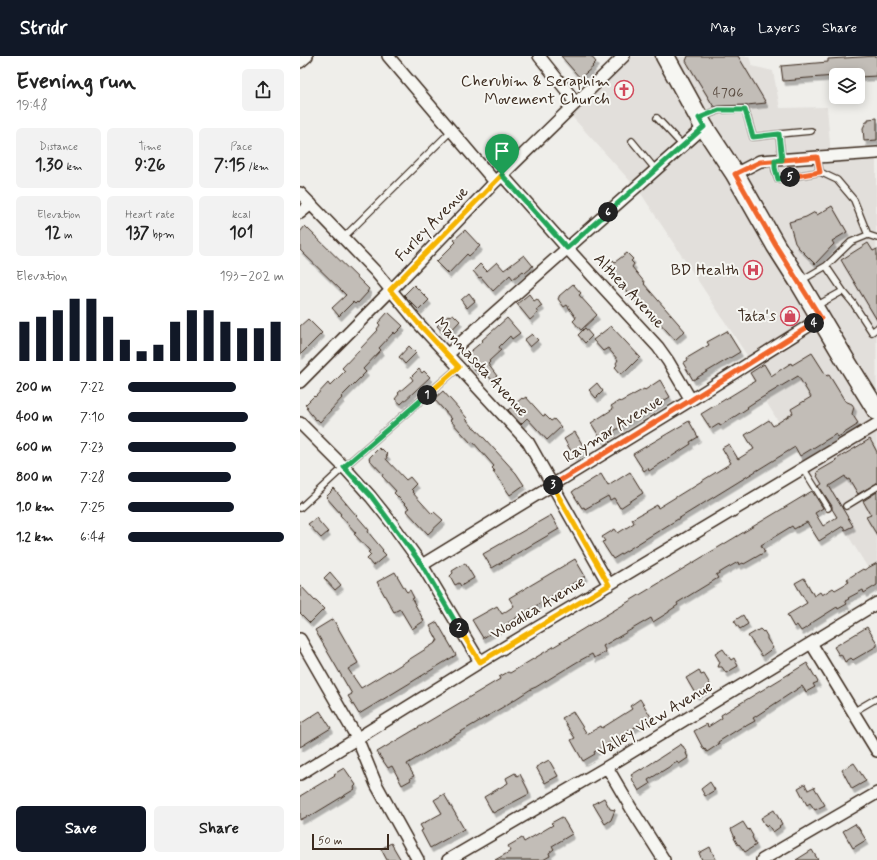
<!DOCTYPE html>
<html lang="en">
<head>
<meta charset="utf-8">
<style>
  :root { --surface:#fff; --page:#f2f2f2; --text:#222; --muted:#767676; --accent:#111827 }
  body { margin:0; font-family:Mynerve,sans-serif; background:var(--page); color:var(--text); height:100vh; display:flex; flex-direction:column; font-size:15px; white-space:nowrap }
  * { box-sizing:border-box; margin:0 }
  p { font-size:13px; color:var(--muted) }
  .icon { flex:none; width:22px; height:22px; fill:none; stroke:currentColor; stroke-width:2; stroke-linecap:round; stroke-linejoin:round }
  .map { position:relative; flex:1; overflow:hidden }
  .sheet { display:flex; flex-direction:column; background:var(--surface); width:300px }
  .sheet>* { flex:none }
  .controls { position:absolute; left:529px; top:12px; display:grid; gap:8px }
  .controls a { display:grid; place-items:center; width:36px; height:36px; border-radius:6px; background:var(--surface); box-shadow:0 2px 10px #0003; font-size:20px }
  .scale { position:absolute; left:12px; bottom:10px; width:77px; box-sizing:border-box; padding-left:4px; border:2px solid #3b2a1e; border-top:0; font-size:11px; line-height:14px; white-space:nowrap; color:#3b2a1e; -webkit-text-stroke:3px #f6f6f2; paint-order:stroke }
  .pin { position:absolute; display:grid; place-items:center; width:34px; height:34px; color:#fff; margin:-41px -17px; border-radius:50% 50% 50% 0; rotate:-45deg; box-shadow:0 0 4px #0007 }
  .pin .icon { rotate:45deg }
  .km { position:absolute; width:20px; height:20px; margin:-10px; border-radius:50%; background:#222; color:#fff; font-size:11px; line-height:20px; text-align:center }
  .round { display:grid; place-items:center; flex:none; width:42px; height:42px; border-radius:6px; background:var(--page) }
  .headline { display:flex; align-items:center; justify-content:space-between; height:68px; padding:0 16px }
  h1 { font-size:22px; font-weight:700; line-height:30px }
  .stats { display:grid; grid-template-columns:repeat(3,1fr); gap:6px; height:68px; padding:4px 16px }
  .stats div { display:grid; align-content:center; border-radius:6px; background:var(--page); text-align:center }
  .stats b { font-size:17px; font-weight:700 }
  .stats small { font-size:11px; font-weight:400 }
  .stats p { font-size:11px }
  .chart { height:112px; padding:8px 16px }
  .chart p { display:flex; justify-content:space-between }
  .chart svg { width:100%; height:72px; margin-top:4px; stroke:var(--accent); stroke-width:6 }
  .cta { display:flex; gap:8px; margin-top:auto; padding:8px 16px }
  .cta a { flex:1; height:46px; border-radius:6px; background:var(--accent); color:#fff; font-size:16px; font-weight:700; line-height:46px; text-align:center }
  .cta a+a { background:var(--page); color:var(--text) }
  ul { padding:0 16px; list-style:none; font-size:13px }
  li { display:grid; grid-template-columns:64px 48px 1fr; align-items:center; height:30px }
  li i { height:10px; border-radius:5px; background:var(--accent) }
  header { display:flex; align-items:center; gap:24px; box-sizing:border-box; height:56px; padding:0 20px; background:var(--accent); color:#fff }
  header strong { font-size:19px }
  nav { display:flex; gap:22px; margin-inline-start:auto; font-size:14px }
  main { display:flex; flex:1; min-height:0 }
  .map>svg:first-child { display:block }
  .built { fill:#e2dfdb }
  .building { fill:#c2bdb7; stroke:#3b2a1e; filter:url(#shadow) }
  .lines { fill:none; stroke-linecap:round; stroke-linejoin:round }
  .service-casing { stroke:#3b2a1e; stroke-width:8 }
  .minor-casing { stroke:#3b2a1e; stroke-width:14 }
  .primary-casing { stroke:#3b2a1e; stroke-width:21 }
  .service { stroke:#f6f6f2; stroke-width:5.5 }
  .minor { stroke:#f6f6f2; stroke-width:11 }
  .primary { stroke:#f6f6f2; stroke-width:18 }
  .split-1-casing { stroke:#fff; stroke-width:8 }
  .split-2-casing { stroke:#fff; stroke-width:8 }
  .split-3-casing { stroke:#fff; stroke-width:8 }
  .split-4-casing { stroke:#fff; stroke-width:8 }
  .split-5-casing { stroke:#fff; stroke-width:8 }
  .split-6-casing { stroke:#fff; stroke-width:8 }
  .split-7-casing { stroke:#fff; stroke-width:8 }
  .split-1 { stroke:#f5b400; stroke-width:5 }
  .split-2 { stroke:#22a559; stroke-width:5 }
  .split-3 { stroke:#f5b400; stroke-width:5 }
  .split-4 { stroke:#f0652b; stroke-width:5 }
  .split-5 { stroke:#f0652b; stroke-width:5 }
  .split-6 { stroke:#22a559; stroke-width:5 }
  .split-7 { stroke:#22a559; stroke-width:5 }
  .labels { text-anchor:middle; dominant-baseline:central; stroke-width:4; stroke-linejoin:round; paint-order:stroke }
  .number-label { font-size:14px; fill:#5d4f44 }
  .poi-label { font-size:16px; fill:#3b2a1e; stroke:#f6f6f2; text-anchor:end }
  .street-label { font-size:16px; fill:#3b2a1e; stroke:#f6f6f2 }
</style>
</head>
<body>
<header>
<strong>Stridr</strong>
<nav><a>Map</a><a>Layers</a><a>Share</a></nav>
</header>
<main>
<section class="sheet">
<div class="headline"><div><h1>Evening run</h1><p>19:48</p></div><a class="round"><svg class="icon" aria-label="share" viewBox="0 0 24 24"><path d="M12 15V3M7 8l5-5 5 5M5 13v7h14v-7"/></svg></a></div>
<div class="stats">
<div><p>Distance</p><b>1.30<small> km</small></b></div>
<div><p>Time</p><b>9:26</b></div>
<div><p>Pace</p><b>7:15<small> /km</small></b></div>
</div>
<div class="stats">
<div><p>Elevation</p><b>12<small> m</small></b></div>
<div><p>Heart rate</p><b>137<small> bpm</small></b></div>
<div><p>kcal</p><b>101</b></div>
</div>
<div class="chart"><p><span>Elevation</span>193–202 m</p>
<svg viewBox="0 0 160 44" preserveAspectRatio="none"><path d="M5 44V20M15 44V17M25 44V13M35 44V6M45 44V6M55 44V17M65 44V31M75 44V38M85 44V34M95 44V20M105 44V13M115 44V13M125 44V20M135 44V24M145 44V24M155 44V20"/></svg>
</div>
<ul>
<li><b>200 m</b>7:22<i style="width:69%"></i></li>
<li><b>400 m</b>7:10<i style="width:77%"></i></li>
<li><b>600 m</b>7:23<i style="width:69%"></i></li>
<li><b>800 m</b>7:28<i style="width:66%"></i></li>
<li><b>1.0 km</b>7:25<i style="width:68%"></i></li>
<li><b>1.2 km</b>6:44<i style="width:100%"></i></li>
</ul>
<div class="cta"><a>Save</a><a>Share</a></div>
</section>
<div class="map">
<svg width="577" height="804" viewBox="0 0 577 804">
  <defs>
    <filter id="shadow"><feDropShadow dx="2.5" dy="4.5" stdDeviation="0" flood-color="#0004"/></filter>
  </defs>
  <rect width="100%" height="100%" fill="#efeeea"/>
  <filter id="ink" filterUnits="userSpaceOnUse"><feTurbulence type="fractalNoise" baseFrequency=".025" numOctaves="2"/><feDisplacementMap in="SourceGraphic" scale="8" xChannelSelector="R" yChannelSelector="G"/><feConvolveMatrix kernelMatrix="1 2 1 2 8 2 1 2 1" color-interpolation-filters="sRGB"/></filter>
  <g filter="url(#ink)">
    <path class="built" d="M324,0H449L452,10L473,15L480,52L527,51L531,101L576,99L577,527L445,311L452,307L340,136L267,55Z"/>
    <path class="building" d="M261,0H291L296,6L292,10L293,11L280,22Z
      M388,0H438L466,47L447,49L419,50L414,51L386,5Z
      M577,0V20L558,21V19H536V20L495,23L496,24L483,25L481,10L528,6V3Z
      M577,62V84L564,85L563,72L566,66H568V63Z
      M532,150L547,176L532,185L534,188L515,208L498,191L495,187L489,166L506,161L515,156L517,159Z
      M5,170L69,233L67,236H68L58,247L57,246L55,248L53,246L39,260L32,252L46,239L0,194V176Z
      M165,174L180,190L169,200L167,198L148,218L136,206L156,186L154,184Z
      M568,187L573,195L577,193V264L541,204Z
      M327,197L333,203L331,205L334,208L332,211L345,227L344,228L385,275L375,284L358,265L354,267L345,256L347,254L337,242L335,244L305,211L313,204L315,206Z
      M224,199L233,210L231,211V212L225,217L223,215L213,223L210,219L193,235L181,221L179,222L173,215L180,208L187,215L197,206L204,214Z
      M273,228L281,237L279,239L297,259L281,274L273,265L276,262L267,249L264,251L258,243L259,241V240Z
      M114,229L129,244L119,254L104,239Z
      M169,237L175,245L167,252L161,244Z
      M229,238L234,245L237,243L242,250L236,254L238,257L230,264L217,248Z
      M88,256L103,270L95,278L94,276L79,292L81,294L63,313L66,316L41,341L42,342L20,366L17,363L16,364L6,352L8,351L5,349L14,340L15,341L28,327L30,330L45,315L42,312L78,274L77,273L80,269L78,267Z
      M153,258L160,265L146,280L137,270L149,259L150,260Z
      M207,262L220,277L212,283L210,280L199,291L201,294L189,305L190,306L188,308L197,320L192,324L181,311L176,315L170,309L173,307L166,299L183,285L182,284Z
      M8,263L22,277L0,299V270Z
      M311,270L340,301L326,315V314L321,318L315,311L317,309L316,307L318,304L308,292L303,295L293,284Z
      M285,272L292,280L285,287L278,279Z
      M427,275L440,296L393,324L383,307L388,304L387,302L409,289L407,286Z
      M232,278L238,284L230,291L224,284Z
      M109,290L116,297L105,308L99,301Z
      M512,297L526,319L527,320L529,319L545,345L552,348L554,351L552,358L558,367L556,368L557,369L538,381L536,378L500,400L495,391L313,503L302,486L305,485L302,481L315,473L318,477L334,467L332,463L357,449L358,452L431,407L422,392L429,388L438,403L454,393L445,379L469,364L473,370L493,357L491,353L511,341L498,320L453,347L447,351L448,352L420,370L419,368L411,373L401,358L455,325L450,317L464,308L471,320L491,307L492,309Z
      M119,313L122,317L124,315L130,321L101,348L95,343L99,338L98,337L113,324L111,321Z
      M360,324L370,341L301,383L291,367L313,353L311,350L319,345L320,346L344,333L345,334Z
      M297,327L303,335L296,342L289,334Z
      M143,335L167,362L166,363L174,372H175L216,417L224,429L210,439L203,429H204L193,416L195,415L192,412L194,410L173,386L171,387L150,364L152,363L134,343Z
      M226,341L243,360L245,359L251,365L254,363L261,371L247,384L227,362L221,368L208,354L222,342L223,343Z
      M389,365L398,381L390,386L391,388L349,415L348,412L344,415L333,398Z
      M275,376L285,393L274,400L264,383Z
      M570,383L577,396V427L558,438L549,423L547,424L545,420L529,430L553,470L545,474L543,470L519,485L507,466L494,473L492,470L461,489L465,496L444,508L443,507L439,509L438,506L424,514L416,519L418,522L377,547L378,549L369,555V556L353,566L351,562L303,590L306,596L294,602L292,598L277,606L236,631L231,633L203,651L115,703L107,708L114,720L110,722L111,724L102,729L92,710L88,712L77,696L200,623L199,621L208,616L210,617L512,435L523,452L515,457L523,470L537,461L532,453V450L519,430L522,428L517,420L518,419L517,416L536,405L535,404Z
      M79,392L81,394L82,393L88,399L86,400L87,401L86,403L106,424L110,421L116,428L111,433L113,435L112,436L132,458L134,456L143,464L128,478L106,454L109,452L94,437L96,435L82,420L83,418L69,403L70,401Z
      M330,416L343,437L320,452L314,442L310,444L308,440L285,453L284,451L282,452L272,436L301,418L308,430Z
      M34,433L45,446L50,452L69,474L68,476L83,494L82,495L86,499L73,510L67,503L71,499L68,496L70,495L54,478L56,477L40,459L41,458L26,441Z
      M577,436V479L566,461L571,459L563,445Z
      M251,459L259,473L192,512L183,498Z
      M16,462L28,476L21,482L8,468Z
      M275,503L285,520L183,582L172,564L197,550L202,558L214,550L209,542Z
      M165,507L174,522L161,530L159,527L155,529L150,520L153,517L152,515Z
      M577,507V529L564,537L563,534L548,542L549,543L545,545L547,548L538,553L537,551L510,568L511,569L501,575L497,569L494,571L487,559L507,547L495,527L504,522L514,540L520,536L522,539L533,532L535,534L549,526L547,523L563,513L564,514Z
      M30,516L41,529L35,534L24,522Z
      M95,516L106,535L107,536L110,534L114,542L112,543L124,565L112,573L100,553L94,556L77,526Z
      M0,529L15,545H16L24,553L10,567L0,557Z
      M443,559L448,568L440,573L434,565Z
      M33,563L58,607L48,613L61,632L89,615V616L137,586L136,585H138L130,570L137,566L156,599L59,658L48,640L52,638L15,574Z
      M567,571L577,587V590L553,604L551,602L545,606L541,598L539,599L534,591Z
      M460,573L463,576L464,575L467,580V583L473,592L462,600L448,580Z
      M423,593L431,604L434,602L438,610L426,617L422,611H418L420,606L415,598Z
      M507,607L518,626L513,628L515,631L506,636L502,630L453,662L455,665L446,670L445,669L418,686L419,688L407,696L405,693L404,694L394,675L407,668L408,671L422,662L421,659Z
      M399,614L401,619L404,618L411,630L396,639L386,622Z
      M340,643L351,661L321,680L294,696L295,698L283,705L271,684L275,682L262,662L273,656L287,678L301,670L302,672L332,653L330,650Z
      M20,655L31,672L0,691V668Z
      M381,688L382,690H383L387,697H386L388,702L379,708L377,706L348,724L350,728L339,735L332,723L333,722L331,719L341,713V714Z
      M249,704L258,720L245,727L236,711Z
      M554,707L566,725L552,733L542,714Z
      M44,712L45,713L56,729L54,731L55,733L9,761L8,760L0,764V740L35,719L34,718Z
      M215,717L217,720L220,718L228,734L229,738L193,757L184,741L208,727L206,722Z
      M410,726L415,734L405,740L401,733Z
      M505,728L508,734L514,731L525,749L515,754L510,747L507,749L498,732Z
      M144,738L164,773L130,792L121,775L123,774L120,769L142,757L134,744Z
      M304,742L310,753L315,754L311,764L305,768L293,748Z
      M474,754L482,768L479,770L480,771L473,776L468,769L466,771L461,762Z
      M262,761L272,778L252,790L254,793L249,797L250,800L243,804H195L211,795L208,790L222,782L224,786L253,769L251,767Z
      M443,766L448,774L449,773L453,780L452,781L456,789L445,796L439,788L438,789L434,782H435L431,773Z
      M555,768L557,771H558L566,784L553,792L543,775Z
      M91,787L101,804H87L81,793Z
      M410,791L416,804H402L399,797Z
      M512,794L518,804H496Z"/>
    <g class="lines">
      <defs>
        <path id="service" d="M402,61L419,54L445,53L453,81L479,78L482,104
          M357,62L383,90
          M479,78L511,75
          M332,85L356,114
          M517,101L520,116
          M475,104V113L478,123L520,116L537,124L554,144L568,179
          M43,182L152,74
          M526,210L551,186L568,179L577,182
          M502,224L526,210L543,235L516,250
          M543,235L553,247L572,276L577,272
          M503,412L528,452
          M546,450L577,431
          M0,452L44,411L159,311
          M553,656L577,642"/>
        <path id="minor" d="M88,0L195,126
          M239,0L270,39L274,47
          M0,6L7,0
          M435,118L460,105L577,97
          M202,119L267,192L358,291L368,305L391,344
          M0,137L76,216L118,267L228,386L309,529
          M0,157L11,148
          M147,299L404,71
          M0,326L98,227L195,126L324,0
          M0,367L44,411L71,441L91,466L122,509L180,606
          M122,509L391,344L521,262
          M0,583L57,682L76,728L118,804
          M511,587L577,695
          M307,711L331,752L364,804
          M0,718L180,606L577,368
          M148,804L307,711L577,547
          M462,804L577,737"/>
        <path id="primary" d="M365,0L404,71L435,118L476,190L499,226L546,305L577,355"/>
      </defs>
      <use href="#service" class="service-casing"/>
      <use href="#minor" class="minor-casing"/>
      <use href="#primary" class="primary-casing"/>
      <use href="#service" class="service"/>
      <use href="#minor" class="minor"/>
      <use href="#primary" class="primary"/>
    </g>
  </g>
  <g class="lines" filter="url(#ink)">
    <defs>
      <path id="split-1" d="M127,339L159,311L118,267L90,234L202,119"/>
      <path id="split-2" d="M127,339L44,411L71,440L122,509L159,572"/>
      <path id="split-3" d="M159,572L180,606L309,529L252,429H253"/>
      <path id="split-4" d="M253,429L391,344L514,267"/>
      <path id="split-5" d="M490,121L520,116L517,101L460,106L435,118L476,190L521,262L514,267"/>
      <path id="split-6" d="M308,156L404,71L399,62L419,54H445L453,81L479,78L482,104H475V112L478,123L490,121"/>
      <path id="split-7" d="M202,119L267,192L308,156"/>
    </defs>
    <use href="#split-1" class="split-1-casing"/>
    <use href="#split-2" class="split-2-casing"/>
    <use href="#split-3" class="split-3-casing"/>
    <use href="#split-4" class="split-4-casing"/>
    <use href="#split-5" class="split-5-casing"/>
    <use href="#split-6" class="split-6-casing"/>
    <use href="#split-7" class="split-7-casing"/>
    <use href="#split-1" class="split-1"/>
    <use href="#split-2" class="split-2"/>
    <use href="#split-3" class="split-3"/>
    <use href="#split-4" class="split-4"/>
    <use href="#split-5" class="split-5"/>
    <use href="#split-6" class="split-6"/>
    <use href="#split-7" class="split-7"/>
  </g>
  <defs>
    <symbol id="church-ring" viewBox="-11 -11 22 22"><circle r="9.5" fill="#f6f6f2" stroke="#d1495b" stroke-width="1.5"/><path d="M-1.2-6h2.4v3.5h3.3v2.4h-3.3V6h-2.4V-.1h-3.3v-2.4h3.3Z" fill="#d1495b"/></symbol>
    <symbol id="hospital-ring" viewBox="-11 -11 22 22"><circle r="9.5" fill="#f6f6f2" stroke="#d1495b" stroke-width="1.5"/><path d="M-5-5h3v3.5h4V-5h3V5h-3V1.5h-4V5h-3Z" fill="#d1495b"/></symbol>
    <symbol id="shop-ring" viewBox="-11 -11 22 22"><circle r="9.5" fill="#f6f6f2" stroke="#d1495b" stroke-width="1.5"/><path d="M-5-2.5h2.3a2.7 3.5 0 0 1 5.4 0H5L5.5 6h-11ZM-1.5-2.5h3a1.5 2.3 0 0 0-3 0Z" fill="#d1495b"/></symbol>
  </defs>
  <g fill-rule="evenodd">
    <use href="#church-ring" x="313" y="23" width="22" height="22"/>
    <use href="#hospital-ring" x="442" y="203" width="22" height="22"/>
    <use href="#shop-ring" x="479" y="249" width="22" height="22"/>
  </g>
  <g class="labels">
    <g class="number-label">
      <text x="428" y="37">4706</text>
    </g>
    <g class="poi-label">
      <text x="310" y="25">Cherubim &amp; Seraphim<tspan x="310" dy="18">Movement Church</tspan></text>
      <text x="439" y="214">BD Health</text>
      <text x="476" y="260">Tata's</text>
    </g>
    <g class="street-label">
      <text transform="translate(132 168) rotate(-46)">Furley Avenue</text>
      <text transform="translate(329 235) rotate(47)">Althea Avenue</text>
      <text transform="translate(181 311) rotate(47)">Mannasota Avenue</text>
      <text transform="translate(313 373) rotate(-32)">Raymar Avenue</text>
      <text transform="translate(238 552) rotate(-31)">Woodlea Avenue</text>
      <text transform="translate(355 663) rotate(-31)">Valley View Avenue</text>
    </g>
  </g>
</svg>
<div class="controls">
<a><svg class="icon" aria-label="layers" viewBox="0 0 24 24"><path d="M12 4l9 5-9 5-9-5zM3 14l9 5 9-5"/></svg></a>
</div>
<div class="scale">50 m</div>
<div class="pin" style="left:202px;top:119px;background:#1e9e55"><svg class="icon" aria-label="arrive" viewBox="0 0 24 24"><path d="M6 21V4h12l-3 4 3 4H6"/></svg></div>
<b class="km" style="left:127px;top:339px">1</b>
<b class="km" style="left:159px;top:572px">2</b>
<b class="km" style="left:253px;top:429px">3</b>
<b class="km" style="left:514px;top:267px">4</b>
<b class="km" style="left:490px;top:121px">5</b>
<b class="km" style="left:308px;top:156px">6</b>
</div>
</main>
</body>
</html>
